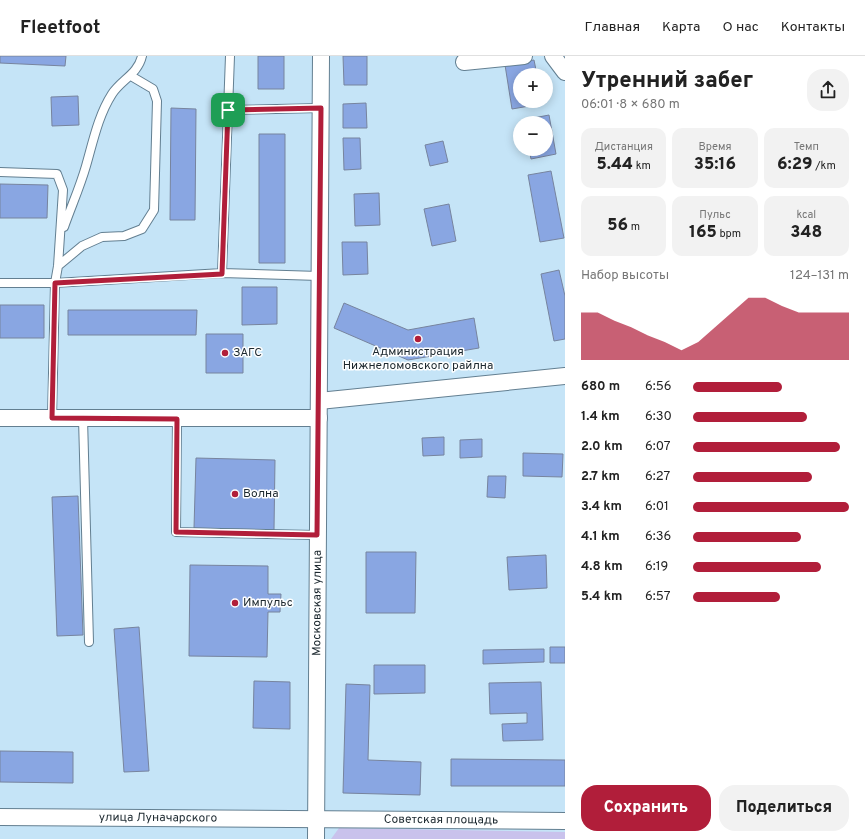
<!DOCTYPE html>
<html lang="ru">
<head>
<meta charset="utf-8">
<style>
  :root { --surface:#fff; --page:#f2f2f2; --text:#222; --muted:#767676; --line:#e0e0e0; --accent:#b11e3a }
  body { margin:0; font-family:Overpass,sans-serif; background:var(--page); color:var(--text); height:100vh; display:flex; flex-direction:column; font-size:15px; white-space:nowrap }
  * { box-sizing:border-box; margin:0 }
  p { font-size:13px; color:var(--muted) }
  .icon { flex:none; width:22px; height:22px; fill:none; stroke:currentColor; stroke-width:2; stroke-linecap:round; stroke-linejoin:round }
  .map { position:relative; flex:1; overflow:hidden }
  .details { display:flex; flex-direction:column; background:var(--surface); width:300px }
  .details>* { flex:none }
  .controls { position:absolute; left:513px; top:12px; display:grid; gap:8px }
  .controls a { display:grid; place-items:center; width:40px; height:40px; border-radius:50%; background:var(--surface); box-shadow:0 2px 10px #0003; font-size:20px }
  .pin { position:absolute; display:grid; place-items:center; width:34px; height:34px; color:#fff; margin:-17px; border-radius:8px; box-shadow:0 2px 6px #0006 }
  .round { display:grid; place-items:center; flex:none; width:42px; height:42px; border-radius:16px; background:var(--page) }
  .headline { display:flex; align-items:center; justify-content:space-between; height:68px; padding:0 16px }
  h1 { font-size:22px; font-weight:800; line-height:30px }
  .stats { display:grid; grid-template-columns:repeat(3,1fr); gap:6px; height:68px; padding:4px 16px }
  .stats div { display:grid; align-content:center; border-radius:10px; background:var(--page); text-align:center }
  .stats b { font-size:17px; font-weight:800 }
  .stats small { font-size:11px; font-weight:400 }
  .stats p { font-size:11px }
  .chart { height:112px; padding:8px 16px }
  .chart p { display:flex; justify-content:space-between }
  .chart svg { width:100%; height:72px; margin-top:4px; fill:var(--accent); opacity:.7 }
  .button { display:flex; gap:8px; margin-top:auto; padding:8px 16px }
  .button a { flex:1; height:46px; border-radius:16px; background:var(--accent); color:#fff; font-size:16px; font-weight:800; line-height:46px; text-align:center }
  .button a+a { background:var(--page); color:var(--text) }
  ul { padding:0 16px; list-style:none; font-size:13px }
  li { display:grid; grid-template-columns:64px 48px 1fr; align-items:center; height:30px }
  li i { height:10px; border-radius:5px; background:var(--accent) }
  header { display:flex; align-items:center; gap:24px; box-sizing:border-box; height:56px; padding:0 20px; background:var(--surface); border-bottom:1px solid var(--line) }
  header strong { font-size:19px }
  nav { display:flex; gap:22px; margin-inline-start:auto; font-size:14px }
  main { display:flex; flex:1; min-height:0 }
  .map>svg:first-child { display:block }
  .green { fill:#c9c2ec }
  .building { fill:#89a6e2; stroke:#77849e }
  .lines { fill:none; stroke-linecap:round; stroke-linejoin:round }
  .service-casing { stroke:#637f91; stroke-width:10 }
  .minor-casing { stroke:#637f91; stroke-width:18 }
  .service { stroke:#fff; stroke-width:8 }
  .minor { stroke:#fff; stroke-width:16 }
  .route-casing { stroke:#fff; stroke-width:8 }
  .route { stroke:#b11e3a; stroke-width:5 }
  .poi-dot { fill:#b11e3a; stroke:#fff; stroke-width:1.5 }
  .labels { text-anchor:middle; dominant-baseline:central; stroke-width:3; stroke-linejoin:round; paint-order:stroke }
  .poi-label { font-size:12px; fill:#1c282f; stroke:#fff; text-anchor:start }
  .street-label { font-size:12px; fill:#1c282f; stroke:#fff }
</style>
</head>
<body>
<header>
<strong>Fleetfoot</strong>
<nav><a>Главная</a><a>Карта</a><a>О нас</a><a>Контакты</a></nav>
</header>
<main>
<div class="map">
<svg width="565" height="783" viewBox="0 0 565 783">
  <rect width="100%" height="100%" fill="#c5e4f7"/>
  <path class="green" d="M339,772L565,776V783H331Z"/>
  <path class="building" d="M0,0H66L65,10L0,7Z
    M258,0H284V33H258Z
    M343,0H367V29H344Z
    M534,4L537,19H520V45H541V48L512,53L505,9Z
    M78,40L79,69L52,70L51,41Z
    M366,47L367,72H343V48Z
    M171,52L196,53L195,164H170Z
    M549,59L556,98L531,103L529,93H546V67H524L523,64Z
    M259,78H285V207H259Z
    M343,82H360L361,113L344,114Z
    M443,85L448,106L430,110L425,89Z
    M551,115L564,182L540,186L528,119Z
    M0,128L48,129L47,162H0Z
    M379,137L380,169L355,170L354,138Z
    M449,148L456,185L432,190L424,153Z
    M342,186H367L368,218L343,219Z
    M559,214L565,240V283L554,285L541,218Z
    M242,231H277V268L242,269Z
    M344,247L408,274L474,262L479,292L408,304L334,272Z
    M0,249H44V282H0Z
    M68,254H197L196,279H68Z
    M206,278H243V317H206Z
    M444,381V399L423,400L422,382Z
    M482,383V401L460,402V384Z
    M523,397L563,398L562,421L523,420Z
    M196,402L275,404L274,474L194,472Z
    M488,420H506L505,442L487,441Z
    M78,440L83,579L57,580L52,441Z
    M366,496H416L415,557H366Z
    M546,499L547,532L509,534L507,501Z
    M190,509L268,510V538H281L280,556H268L267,601L189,600Z
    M139,571L149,715L124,716L114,573Z
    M550,591H565V607H550Z
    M544,593V606L483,608V594Z
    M374,609H425V637L374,638Z
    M254,625L290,626V673L253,672Z
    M541,626L543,684L503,685L502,668L527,667V657L490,658L489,627Z
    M346,628L370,629L368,704L421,706L420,739L343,737Z
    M0,695L73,696V727L0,726Z
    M451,703L565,704V730H451Z"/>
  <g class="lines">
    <defs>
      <path id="service" d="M228,54L321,52
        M0,116L57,118L63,134L58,210L55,227L52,362
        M64,171C71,151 80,131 86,110C93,86 98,60 112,38C121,24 138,18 142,0
        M58,210L82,190L102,181L124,180L142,173L154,154L157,45L153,33L131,20
        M222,217L319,220
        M0,227H55L222,217L230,0
        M83,362L89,586
        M177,363L176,476L317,479"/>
      <g id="minor">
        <path d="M553,0L565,16"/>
        <path d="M464,6L524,0"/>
        <path d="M319,345L565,320"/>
        <path d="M0,362H319"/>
        <path id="s1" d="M0,761L565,765"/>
        <path id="s2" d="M316,783L321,0"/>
      </g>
    </defs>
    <use href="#service" class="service-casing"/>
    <use href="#minor" class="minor-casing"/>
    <use href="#service" class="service"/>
    <use href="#minor" class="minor"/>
  </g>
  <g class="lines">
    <defs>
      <path id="route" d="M321,52L317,479L176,476L177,363L52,362L55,227L222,218L228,54Z"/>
    </defs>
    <use href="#route" class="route-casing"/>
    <use href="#route" class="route"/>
  </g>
  <g class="poi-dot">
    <circle cx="418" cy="283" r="4"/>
    <circle cx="225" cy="297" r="4"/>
    <circle cx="235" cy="438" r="4"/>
    <circle cx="235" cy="547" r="4"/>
  </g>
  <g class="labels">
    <g class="poi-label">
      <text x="418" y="296" text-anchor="middle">Администрация<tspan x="418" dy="14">Нижнеломовского райлна</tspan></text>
      <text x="233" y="297">ЗАГС</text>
      <text x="243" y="438">Волна</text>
      <text x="243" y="547">Импульс</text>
    </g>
    <g class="street-label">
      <text stroke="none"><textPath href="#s2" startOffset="236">Московская улица</textPath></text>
      <text stroke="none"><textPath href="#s1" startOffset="158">улица Луначарского</textPath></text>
      <text stroke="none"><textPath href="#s1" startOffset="441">Советская площадь</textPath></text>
    </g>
  </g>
</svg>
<div class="controls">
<a>+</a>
<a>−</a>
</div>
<div class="pin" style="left:228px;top:54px;background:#1e9e55"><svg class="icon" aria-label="arrive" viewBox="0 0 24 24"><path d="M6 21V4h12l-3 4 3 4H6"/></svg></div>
</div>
<section class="details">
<div class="headline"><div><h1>Утренний забег</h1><p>06:01 · 8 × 680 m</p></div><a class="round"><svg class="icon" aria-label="share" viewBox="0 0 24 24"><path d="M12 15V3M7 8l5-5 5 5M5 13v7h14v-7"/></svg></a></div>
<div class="stats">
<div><p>Дистанция</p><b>5.44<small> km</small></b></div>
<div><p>Время</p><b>35:16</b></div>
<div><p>Темп</p><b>6:29<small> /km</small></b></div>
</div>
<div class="stats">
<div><b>56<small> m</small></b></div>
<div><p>Пульс</p><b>165<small> bpm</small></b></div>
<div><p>kcal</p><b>348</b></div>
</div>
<div class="chart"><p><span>Набор высоты</span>124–131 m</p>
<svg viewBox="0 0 160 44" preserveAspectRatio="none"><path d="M0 44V15L10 15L20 20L30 24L40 29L50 33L60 38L70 33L80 24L90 15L100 6L110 6L120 11L130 15L140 15L150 15L160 15V44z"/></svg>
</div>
<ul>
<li><b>680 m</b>6:56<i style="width:57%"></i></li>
<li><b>1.4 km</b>6:30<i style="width:73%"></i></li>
<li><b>2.0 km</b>6:07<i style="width:94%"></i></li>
<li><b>2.7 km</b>6:27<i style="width:76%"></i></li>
<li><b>3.4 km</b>6:01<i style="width:100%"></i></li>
<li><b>4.1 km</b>6:36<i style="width:69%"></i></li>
<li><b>4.8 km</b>6:19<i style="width:82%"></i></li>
<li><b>5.4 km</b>6:57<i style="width:56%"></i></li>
</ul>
<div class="button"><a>Сохранить</a><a>Поделиться</a></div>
</section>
</main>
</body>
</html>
